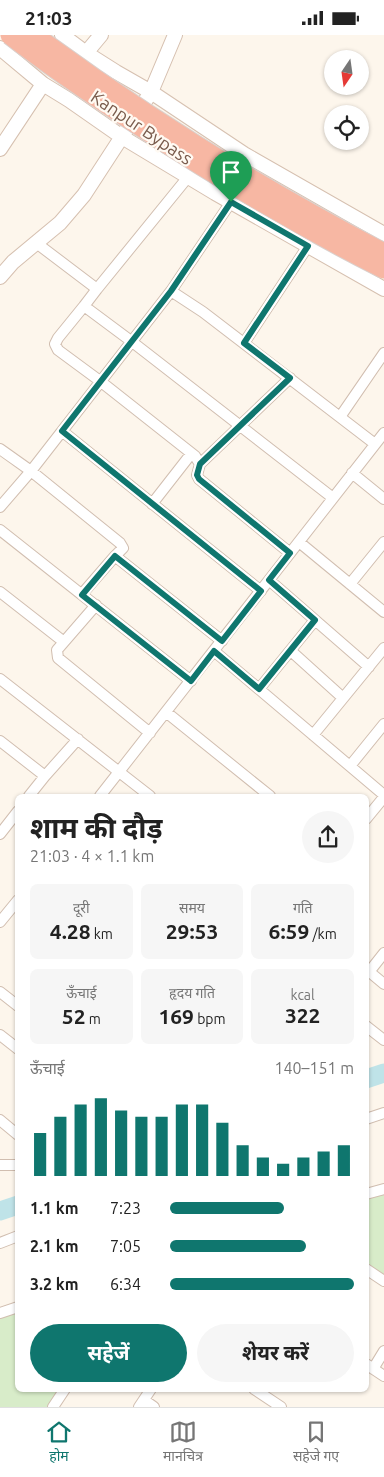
<!DOCTYPE html>
<html lang="hi">
<head>
<meta charset="utf-8">
<style>
  :root { --surface:#fff; --page:#f6f6f6; --text:#222; --muted:#767676; --line:#e0e0e0; --accent:#0f766e }
  body { margin:0; font-family:Ubuntu,"Noto Sans Devanagari",sans-serif; background:var(--page); color:var(--text); height:100vh; display:flex; flex-direction:column; font-size:19px; white-space:nowrap }
  * { box-sizing:border-box; margin:0 }
  p { font-size:16px; color:var(--muted) }
  .icon { flex:none; width:28px; height:28px; fill:none; stroke:currentColor; stroke-width:2; stroke-linecap:round; stroke-linejoin:round }
  .map { position:relative; flex:1; overflow:hidden }
  .side { position:absolute; left:15px; top:759px; width:354px; height:598px; display:flex; flex-direction:column; background:var(--surface); border-radius:8px; box-shadow:0 1px 4px #0004 }
  .side>* { flex:none }
  .needle { width:32px; rotate:193deg }
  .tools { position:absolute; left:324px; top:15px; display:grid; gap:10px }
  .tools a { display:grid; place-items:center; width:45px; height:45px; border-radius:50%; background:var(--surface); box-shadow:0 1px 4px #0004; font-size:25px }
  .pin { position:absolute; display:grid; place-items:center; width:42px; height:42px; color:#fff; margin:-51px -21px; border-radius:50% 50% 50% 0; rotate:-45deg; box-shadow:0 0 5px #0007 }
  .pin .icon { rotate:45deg }
  .round { display:grid; place-items:center; flex:none; width:52px; height:52px; border-radius:26px; background:var(--page) }
  .head { display:flex; align-items:center; justify-content:space-between; height:85px; padding:0 15px }
  h1 { font-size:28px; font-weight:700; line-height:38px }
  .stats { display:grid; grid-template-columns:repeat(3,1fr); gap:8px; height:85px; padding:5px 15px }
  .stats div { display:grid; align-content:center; border-radius:8px; background:var(--page); text-align:center }
  .stats b { font-size:21px; font-weight:700 }
  .stats small { font-size:14px; font-weight:400 }
  .stats p { font-size:14px }
  .chart { height:140px; padding:10px 15px }
  .chart p { display:flex; justify-content:space-between }
  .chart svg { width:100%; height:90px; margin-top:5px; stroke:var(--accent); stroke-width:6 }
  .button { display:flex; gap:10px; margin-top:auto; padding:10px 15px }
  .button a { flex:1; height:58px; border-radius:30px; background:var(--accent); color:#fff; font-size:20px; font-weight:700; line-height:58px; text-align:center }
  .button a+a { background:var(--page); color:var(--text) }
  ul { padding:0 15px; list-style:none; font-size:16px }
  li { display:grid; grid-template-columns:80px 60px 1fr; align-items:center; height:38px }
  li i { height:12px; border-radius:6px; background:var(--accent) }
  .status { display:flex; justify-content:space-between; align-items:center; height:35px; padding:0 25px; background:var(--surface); direction:ltr }
  .status svg { height:14px; fill:currentColor }
  .tab-bar { display:flex; justify-content:space-around; align-items:center; height:70px; border-top:1px solid var(--line); background:var(--surface); font-size:14px; color:var(--muted) }
  .tab-bar a { display:grid; justify-items:center; gap:2px }
  .tab-bar .current { color:var(--accent) }
  .map>svg:first-child { display:block }
  .green { fill:#d8ecc9 }
  .lines { fill:none; stroke-linecap:round; stroke-linejoin:round }
  .river { stroke:#bfe3e8; stroke-width:19 }
  .street-casing { stroke:#d1beb0; stroke-width:12 }
  .secondary-casing { stroke:#d6c0b0; stroke-width:16 }
  .street { stroke:#fff; stroke-width:10 }
  .secondary { stroke:#fff; stroke-width:14 }
  .highway-bridge-casing { stroke:#dad1cd; stroke-width:21; stroke-linecap:butt }
  .highway-bridge { stroke:#f7b7a3; stroke-width:19 }
  .route-casing { stroke:#fff; stroke-width:10 }
  .route { stroke:#0f766e; stroke-width:6 }
  .labels { text-anchor:middle; dominant-baseline:central; stroke-width:4.5; stroke-linejoin:round; paint-order:stroke }
  .street-label { font-size:18px; fill:#7a5c4d; stroke:#fffaf3 }
</style>
</head>
<body>
<div class="status"><b>21:03</b><svg viewBox="0 0 49 12"><path d="M0 12V9h3v3zM5 12V6h3v6zM10 12V3h3v9zM15 12V0h3v12zM26 1h20v11H26zM47 4h2v5h-2z"/></svg></div>
<div class="map">
<svg width="384" height="1372" viewBox="0 0 384 1372">
  <rect width="100%" height="100%" fill="#fdf6ec"/>
  <path class="green" d="M384,1154V1246L366,1235V1160Z
    M17,1268L18,1354H64L51,1372H0V1274Z"/>
  <g class="lines">
    <path class="river" d="M366,1044L384,1038
      M0,1176L18,1170"/>
    <defs>
      <path id="street" d="M35,207L97,254L84,271L131,306L333,463
        M97,254L188,142
        M171,256L203,277L375,409
        M84,271L58,303L55,309L58,315L100,346L195,421L200,429L197,440L199,444L290,518
        M244,308L308,211
        M340,382L384,318
        M62,396L261,556
        M0,414L31,436L171,256L231,167
        M200,429L290,343
        M352,438L384,464
        M152,469L191,419
        M0,472L31,436L120,508L123,513L115,521L222,606
        M0,495L191,646
        M299,507L384,577
        M269,545L369,632
        M350,549L384,507
        M0,557L64,607
        M82,559L115,521
        M96,570L57,615L58,623L150,698
        M214,616L384,760
        M291,616L343,663
        M0,644L150,761
        M259,654L315,585
        M166,677L270,761
        M313,700L384,613
        M0,706L45,741L29,761
        M350,731L384,689
        M45,741L78,704
        M100,761L384,398
        M366,784L384,762
        M0,799L18,776
        M0,887L18,865
        M366,934L384,949
        M369,937L384,918
        M0,957L18,971
        M366,991L384,1005
        M0,1000L18,1014
        M366,1084L384,1078
        M0,1085L18,1100
        M0,1130H18
        M366,1159L384,1154
        M0,1208L18,1201
        M366,1234L384,1246
        M0,1278L18,1272
        M366,1329L384,1341
        M373,1334L384,1316
        M254,1354L281,1372
        M144,1365L154,1372
        M53,1372L65,1354
        M139,1372L151,1354"/>
      <path id="secondary" d="M62,0L86,18L116,37L151,57L244,119L384,199
        M0,13L43,49L69,65L122,102L215,158L384,254
        M86,18L101,0
        M0,114L43,49
        M0,242L13,227L60,188L84,160L151,57L175,0"/>
    </defs>
    <use href="#street" class="street-casing"/>
    <use href="#secondary" class="secondary-casing"/>
    <use href="#street" class="street"/>
    <use href="#secondary" class="secondary"/>
    <defs>
      <path id="highway-bridge" d="M10,0C51,32 94,61 138,90C217,142 299,191 384,234
        M34,0C145,82 262,154 384,218"/>
    </defs>
    <use href="#highway-bridge" class="highway-bridge-casing"/>
    <use href="#highway-bridge" class="highway-bridge"/>
  </g>
  <g class="lines">
    <defs>
      <path id="route" d="M231,167L308,211L244,308L290,343L200,429L197,440L199,444L290,518L269,545L315,585L259,654L214,616L191,646L82,560L115,521L222,606L261,556L62,396L171,256Z"/>
    </defs>
    <use href="#route" class="route-casing"/>
    <use href="#route" class="route"/>
  </g>
  <g class="labels">
    <g class="street-label">
      <text transform="translate(142 92) rotate(34)">Kanpur Bypass</text>
    </g>
  </g>
</svg>
<div class="tools">
<a><svg class="needle" viewBox="-14 -14 28 28"><path d="M0-13l5 13h-10z" fill="#e53935"/><path d="M0 13l5-13h-10z" fill="#767676"/></svg></a>
<a><svg class="icon" aria-label="locate" viewBox="0 0 24 24"><circle cx="12" cy="12" r="6"/><path d="M12 2v4M12 18v4M2 12h4M18 12h4"/></svg></a>
</div>
<div class="pin" style="left:231px;top:167px;background:#1e9e55"><svg class="icon" aria-label="arrive" viewBox="0 0 24 24"><path d="M6 21V4h12l-3 4 3 4H6"/></svg></div>
<section class="side">
<div class="head"><div><h1>शाम की दौड़</h1><p>21:03 · 4 × 1.1 km</p></div><a class="round"><svg class="icon" aria-label="share" viewBox="0 0 24 24"><path d="M12 15V3M7 8l5-5 5 5M5 13v7h14v-7"/></svg></a></div>
<div class="stats">
<div><p>दूरी</p><b>4.28<small> km</small></b></div>
<div><p>समय</p><b>29:53</b></div>
<div><p>गति</p><b>6:59<small> /km</small></b></div>
</div>
<div class="stats">
<div><p>ऊँचाई</p><b>52<small> m</small></b></div>
<div><p>हृदय गति</p><b>169<small> bpm</small></b></div>
<div><p>kcal</p><b>322</b></div>
</div>
<div class="chart"><p><span>ऊँचाई</span>140–151 m</p>
<svg viewBox="0 0 160 44" preserveAspectRatio="none"><path d="M5 44V23M15 44V15M25 44V9M35 44V6M45 44V12M55 44V15M65 44V15M75 44V9M85 44V9M95 44V18M105 44V29M115 44V35M125 44V38M135 44V35M145 44V32M155 44V29"/></svg>
</div>
<ul>
<li><b>1.1 km</b>7:23<i style="width:62%"></i></li>
<li><b>2.1 km</b>7:05<i style="width:74%"></i></li>
<li><b>3.2 km</b>6:34<i style="width:100%"></i></li>
</ul>
<div class="button"><a>सहेजें</a><a>शेयर करें</a></div>
</section>
</div>
<nav class="tab-bar">
<a class="current"><svg class="icon" aria-label="home" viewBox="0 0 24 24"><path d="M3 11l9-7 9 7M6 9v11h12V9"/></svg>होम</a>
<a><svg class="icon" aria-label="map" viewBox="0 0 24 24"><path d="M3 6l6-2 6 2 6-2v14l-6 2-6-2-6 2zM9 4v14M15 6v14"/></svg>मानचित्र</a>
<a><svg class="icon" aria-label="saved" viewBox="0 0 24 24"><path d="M7 4h10v16l-5-4-5 4z"/></svg>सहेजे गए</a>
</nav>
</body>
</html>
